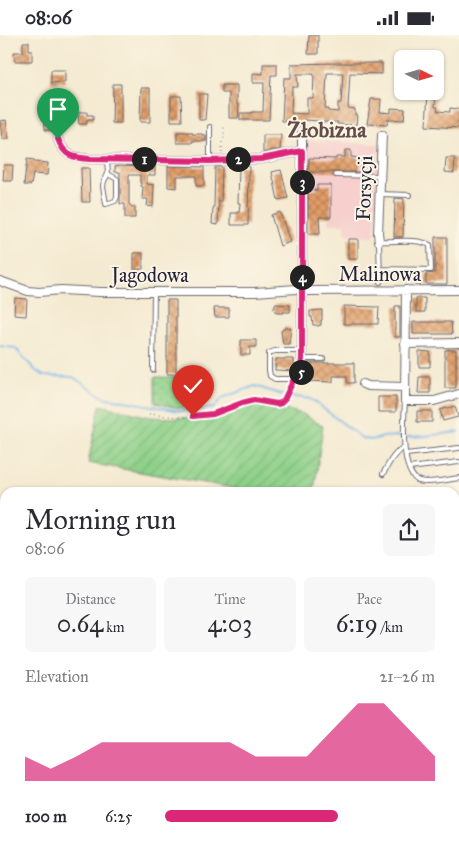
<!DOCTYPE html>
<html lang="en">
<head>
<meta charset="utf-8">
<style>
  :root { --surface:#fff; --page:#f7f7f7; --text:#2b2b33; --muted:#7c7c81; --accent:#db2777 }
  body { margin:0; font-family:"IM FELL Great Primer",serif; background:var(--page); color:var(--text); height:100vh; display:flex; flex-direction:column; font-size:19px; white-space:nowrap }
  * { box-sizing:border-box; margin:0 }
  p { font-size:16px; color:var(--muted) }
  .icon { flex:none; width:28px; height:28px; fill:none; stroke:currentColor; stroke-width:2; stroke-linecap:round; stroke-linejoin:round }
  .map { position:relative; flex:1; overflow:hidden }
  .side { position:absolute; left:0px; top:452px; width:460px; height:358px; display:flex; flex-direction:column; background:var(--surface); border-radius:15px 15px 0 0; box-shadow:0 1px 4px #0004 }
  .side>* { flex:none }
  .needle { width:32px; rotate:95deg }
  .fabs { position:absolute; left:394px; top:15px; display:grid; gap:10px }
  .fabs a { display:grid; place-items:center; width:50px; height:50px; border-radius:8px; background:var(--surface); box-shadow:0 1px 4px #0004; font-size:25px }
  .pin { position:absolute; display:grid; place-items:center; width:42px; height:42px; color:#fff; margin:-51px -21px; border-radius:50% 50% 50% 0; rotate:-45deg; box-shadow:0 0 5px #0007 }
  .pin .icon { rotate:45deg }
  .km { position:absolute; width:25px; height:25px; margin:-12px; border-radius:50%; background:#222; color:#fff; font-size:14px; line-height:25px; text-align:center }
  .round { display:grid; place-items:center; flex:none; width:52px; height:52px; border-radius:8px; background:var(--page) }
  .headline { display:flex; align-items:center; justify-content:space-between; height:85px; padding:0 25px }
  h1 { font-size:28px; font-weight:600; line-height:38px }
  .figures { display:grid; grid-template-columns:repeat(3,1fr); gap:8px; height:85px; padding:5px 25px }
  .figures div { display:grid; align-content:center; border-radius:8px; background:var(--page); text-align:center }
  .figures b { font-size:25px; font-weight:600 }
  .figures small { font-size:14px; font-weight:400 }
  .figures p { font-size:14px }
  .chart { height:140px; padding:10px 25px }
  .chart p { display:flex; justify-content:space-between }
  .chart svg { width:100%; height:90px; margin-top:5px; fill:var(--accent); opacity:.7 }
  ul { padding:0 25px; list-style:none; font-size:16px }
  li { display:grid; grid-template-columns:80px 60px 1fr; align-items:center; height:38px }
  li i { height:12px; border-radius:6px; background:var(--accent) }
  .status { display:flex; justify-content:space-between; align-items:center; height:35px; padding:0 25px; background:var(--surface); direction:ltr }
  .status svg { height:14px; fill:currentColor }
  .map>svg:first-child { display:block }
  .built { fill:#f7d0cd }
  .grass { fill:url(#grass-dots); stroke:#587962 }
  .forest { fill:url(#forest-crowns); stroke:#4a6a58 }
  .garden { fill:url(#garden-furrows); stroke:#587962 }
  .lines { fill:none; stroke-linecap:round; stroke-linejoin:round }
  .stream { stroke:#73b5e8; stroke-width:2 }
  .building { fill:url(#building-cross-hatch); fill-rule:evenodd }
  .lane-casing { stroke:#6c6870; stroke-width:6 }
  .street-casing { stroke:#6c6870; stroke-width:10 }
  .path { stroke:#6c6870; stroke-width:1; stroke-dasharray:1 4; stroke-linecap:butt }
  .lane { stroke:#fff; stroke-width:4 }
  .street { stroke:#fff; stroke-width:8 }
  .route-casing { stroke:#fff; stroke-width:10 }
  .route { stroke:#db2777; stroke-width:6 }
  .labels { text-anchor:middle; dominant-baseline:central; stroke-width:4; stroke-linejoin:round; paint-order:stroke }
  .street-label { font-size:20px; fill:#22223b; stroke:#fcf5e5 }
  .quarter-label { font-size:22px; font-weight:bold; fill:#654d4a; stroke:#fcf5e5 }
</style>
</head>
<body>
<div class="status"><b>08:06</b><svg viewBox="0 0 49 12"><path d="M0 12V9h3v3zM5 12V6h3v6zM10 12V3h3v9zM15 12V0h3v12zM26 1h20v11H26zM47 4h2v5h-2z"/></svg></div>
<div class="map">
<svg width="459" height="810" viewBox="0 0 459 810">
  <defs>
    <pattern id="grass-dots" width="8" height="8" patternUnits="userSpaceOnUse" patternTransform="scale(1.25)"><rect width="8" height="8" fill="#8dd088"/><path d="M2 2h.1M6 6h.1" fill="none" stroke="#79b276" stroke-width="1.8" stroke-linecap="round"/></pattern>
    <pattern id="forest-crowns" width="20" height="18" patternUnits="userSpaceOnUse" patternTransform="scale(1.25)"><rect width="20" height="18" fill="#72b274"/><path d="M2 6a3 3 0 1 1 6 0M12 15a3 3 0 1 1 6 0" fill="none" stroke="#5d9060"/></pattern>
    <pattern id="garden-furrows" width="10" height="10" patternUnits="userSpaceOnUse" patternTransform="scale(1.25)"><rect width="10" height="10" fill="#8dd088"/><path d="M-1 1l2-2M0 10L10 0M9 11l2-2" fill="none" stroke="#79b276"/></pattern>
    <pattern id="building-cross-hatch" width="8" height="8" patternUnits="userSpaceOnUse" patternTransform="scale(1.25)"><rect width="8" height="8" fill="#e19d66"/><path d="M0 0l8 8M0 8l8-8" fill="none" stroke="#b68055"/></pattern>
  </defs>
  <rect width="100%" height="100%" fill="#fcf5e5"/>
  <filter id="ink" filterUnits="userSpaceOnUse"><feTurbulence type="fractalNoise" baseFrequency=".02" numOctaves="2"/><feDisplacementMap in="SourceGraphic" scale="10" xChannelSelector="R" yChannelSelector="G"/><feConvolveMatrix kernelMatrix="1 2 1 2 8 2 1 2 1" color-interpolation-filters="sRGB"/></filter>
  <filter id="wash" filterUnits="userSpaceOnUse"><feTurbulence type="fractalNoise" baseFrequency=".0096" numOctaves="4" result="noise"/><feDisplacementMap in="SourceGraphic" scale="20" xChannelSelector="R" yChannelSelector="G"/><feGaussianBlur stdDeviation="1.12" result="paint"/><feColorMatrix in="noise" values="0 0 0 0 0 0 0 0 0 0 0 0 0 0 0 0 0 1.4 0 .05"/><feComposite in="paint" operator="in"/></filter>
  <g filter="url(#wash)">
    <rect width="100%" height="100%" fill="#f4ead1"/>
    <path class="built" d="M305,105L378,109L375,202L346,201L345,189H329V182L305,183Z"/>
    <path class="grass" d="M155,342L189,343V372L179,373L155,368Z"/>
    <path class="forest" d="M455,682L459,686V810H0V802L5,799V805H455Z"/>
    <path class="garden" d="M257,367L303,379L323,391L314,457H256L88,428L100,370L150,382L175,383H208L226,375Z"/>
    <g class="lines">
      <path class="stream" d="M0,311L15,313L36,336L44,341L73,342L103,362L180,376L214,373L222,363L255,351L283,360
        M289,361L311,364L362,403L371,405L383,402L396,401L401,402
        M407,402L424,401L459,397"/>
    </g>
    <g id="blocks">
      <path class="building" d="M309,0H318V19H308Z
        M23,7H29V15H32V26H15L14,17H23Z
        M340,28H382V39L350,38L348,73L355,74V80H357L356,90L337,89L338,87H322V86L303,85V87L282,86L284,43H291V29ZM327,38H343L341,68H338V77L328,76V74H325ZM297,39H314L313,63H307V79L291,78L292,52H298Z
        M263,29H277V40H271L269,85H240V78H252V77H263L264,48H253V38L263,39Z
        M51,35H65V47L51,48Z
        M113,49H121V88H112Z
        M222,50H237V70H239L238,83H229V58H222Z
        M141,53H150V87H140Z
        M428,56H436L435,72H438L437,76L450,77V73L459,74V93L426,91Z
        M199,59H207L205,85H199Z
        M171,61H181L182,86H171Z
        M371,64H381L380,77L391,78V73L405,74L404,85L388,84L387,90L367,89Z
        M57,66L76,67V75H66V72H57Z
        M44,73H50L52,95H45Z
        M79,77H87V80H93V85H87V89H79L78,81H79Z
        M6,85L9,104H2L0,86Z
        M177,97H192V99H202V100H206V106H192V108H177Z
        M263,100H281L280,115H271V116L263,118Z
        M345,115H351V122L360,123V137H308L309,123L336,124V122H345Z
        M446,123H455L454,138L445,137Z
        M27,124L34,125V127L48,128L47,140L33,139L31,150H24Z
        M4,130H13L12,146H3Z
        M120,130L155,131V140H147V149L154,150L153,172L147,171L148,164H142L143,152L141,151V148H140V140H129V169L132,172H135V183H125V169H120V137H115V131Z
        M168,131L204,132V151H196V141H177V153L168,152Z
        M239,131H249L248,190H231V178H239L240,168H238Z
        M215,132H222L221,167L219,166L218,190L212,189L213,173H214Z
        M81,133H89L90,167H82Z
        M281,135L288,163L278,165L272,137Z
        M317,150H331V182H319L320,199H308V155H317Z
        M395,163L404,164L403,202H394Z
        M280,177L290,207L280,211L271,180Z
        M435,202H447V249H426V239L435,238Z
        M348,204H358V224H348Z
        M134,218H143V234H139V240H134Z
        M15,263L27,264L26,281L14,280Z
        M416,263H425V277H416Z
        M167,265H176V339H167Z
        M275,269L290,270V277H283V278H277L273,274L275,272Z
        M344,271L379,272L378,289H344Z
        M395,271H400V302H395Z
        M214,273H229V282H215Z
        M322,275V285H321V290L318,291L316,290H313L312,282H310V276Z
        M413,287H451L452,299H413Z
        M286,292L288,293H291L289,309H283L281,296Z
        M241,305H256V312H250V320H241Z
        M445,315H456V353H445Z
        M419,316L430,317V332H419Z
        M276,324H294V336L275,335Z
        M306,328H354V348H347V341H333V347L303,346L304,341H306Z
        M419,342H430V358H418Z
        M378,362H396V377H378Z
        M455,371L458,382L443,386L440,375Z
        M417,376H432V387H417Z"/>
    </g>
  </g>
  <g filter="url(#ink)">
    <use href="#blocks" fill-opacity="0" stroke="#6c6870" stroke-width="1"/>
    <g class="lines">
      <defs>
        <path id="lane" d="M210,92V126
          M107,124L108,139L104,146L103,151L106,169L115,166L117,162V144L108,139
          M336,140L380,141
          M380,159L409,160
          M380,234L431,235L430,210C416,203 395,207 379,206L380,247
          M302,316H275L269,318V335L270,341L275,344H300L302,324H323
          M153,335L154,256
          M405,366C404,384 400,434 417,445C424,450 450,444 459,443
          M406,419L459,413
          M409,433L459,427
          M383,439C389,428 394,418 404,412"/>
        <path id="street" d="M58,104C64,121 73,122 90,124L210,126L261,124L302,116
          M379,206L378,198L382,100
          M0,246L28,256L39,257L61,255L100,257H255L296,254L308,256L459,255
          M406,255L405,366H434L459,359
          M405,309L459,308
          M302,324V95
          M363,349L368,351L405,352"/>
      </defs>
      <use href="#lane" class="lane-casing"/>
      <use href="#street" class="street-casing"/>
      <path class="path" d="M222,118V106L224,103V92
        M149,379C169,381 192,385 211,379C225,375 238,368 252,366C261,364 271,371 279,368C286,366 288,355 292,349"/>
      <use href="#lane" class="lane"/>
      <use href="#street" class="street"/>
    </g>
  </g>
  <g class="lines" filter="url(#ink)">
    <defs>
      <path id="route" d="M58,104C64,121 73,123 90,124L210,126L261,124L302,116V324L300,344H294L284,365L281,368L277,369L254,365L242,368L213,379L193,381"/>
    </defs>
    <use href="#route" class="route-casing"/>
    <use href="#route" class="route"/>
  </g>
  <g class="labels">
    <g class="street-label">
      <text transform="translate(364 153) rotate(-88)">Forsycji</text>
      <text x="380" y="239">Malinowa</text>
      <text x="150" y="240">Jagodowa</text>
    </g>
    <g class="quarter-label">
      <text x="327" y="94">Żłobizna</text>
    </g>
  </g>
</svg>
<div class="fabs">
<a><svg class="needle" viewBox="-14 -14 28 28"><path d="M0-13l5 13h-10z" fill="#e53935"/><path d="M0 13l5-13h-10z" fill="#7c7c81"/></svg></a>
</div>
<div class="pin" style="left:58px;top:104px;background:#1e9e55"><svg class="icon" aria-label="arrive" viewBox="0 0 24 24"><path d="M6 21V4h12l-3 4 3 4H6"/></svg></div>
<div class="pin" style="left:193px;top:381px;background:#d93025"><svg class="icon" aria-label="check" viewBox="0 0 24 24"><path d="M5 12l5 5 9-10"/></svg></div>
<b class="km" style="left:144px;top:124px">1</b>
<b class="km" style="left:238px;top:124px">2</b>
<b class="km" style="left:302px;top:147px">3</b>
<b class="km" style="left:302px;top:242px">4</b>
<b class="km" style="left:301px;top:337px">5</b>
<section class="side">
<div class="headline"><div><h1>Morning run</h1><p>08:06</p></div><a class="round"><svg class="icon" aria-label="share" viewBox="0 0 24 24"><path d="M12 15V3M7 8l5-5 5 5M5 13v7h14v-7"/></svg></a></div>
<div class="figures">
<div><p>Distance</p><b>0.64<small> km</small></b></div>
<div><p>Time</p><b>4:03</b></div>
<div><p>Pace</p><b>6:19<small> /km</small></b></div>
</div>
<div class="chart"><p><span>Elevation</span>21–26 m</p>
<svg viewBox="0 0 160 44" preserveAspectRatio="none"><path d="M0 44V32L10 38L20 32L30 25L40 25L50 25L60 25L70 25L80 25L90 32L100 32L110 32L120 19L130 6L140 6L150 19L160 32V44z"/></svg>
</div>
<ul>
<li><b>100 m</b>6:25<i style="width:64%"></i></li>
</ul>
</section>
</div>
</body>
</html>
